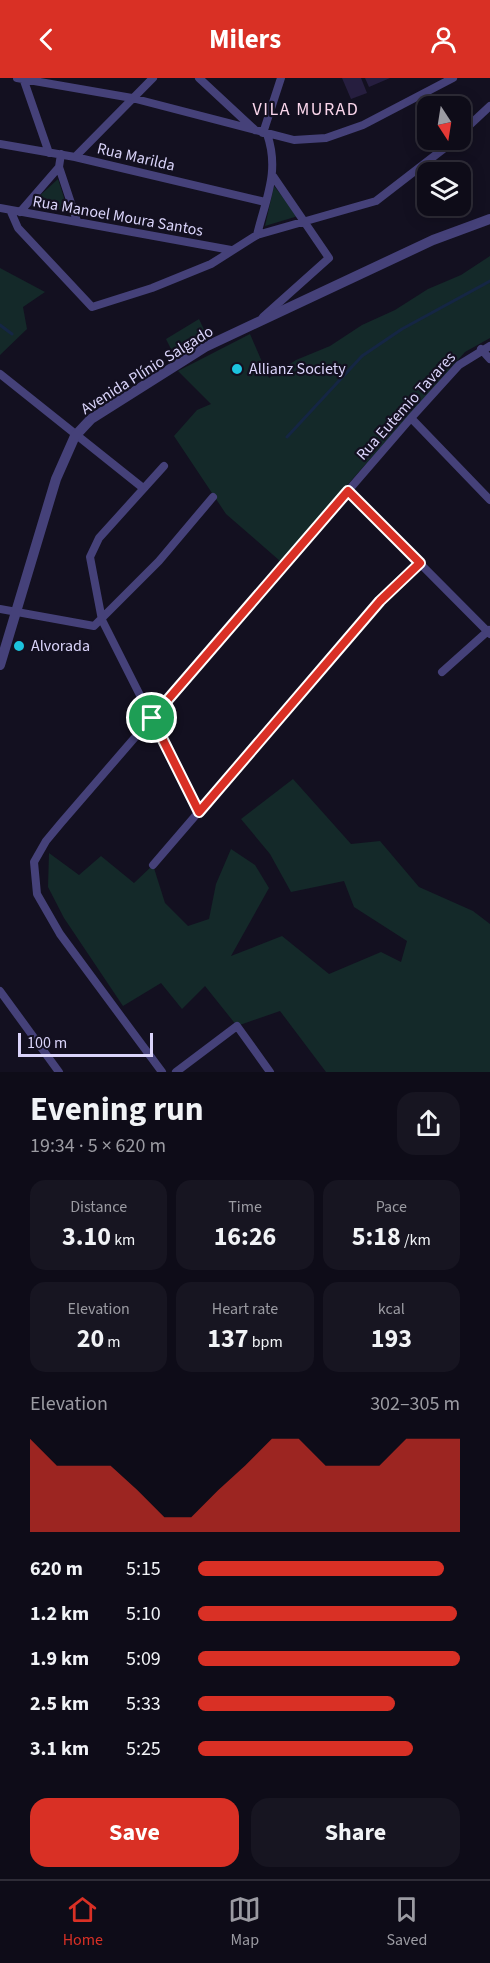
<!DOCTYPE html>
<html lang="en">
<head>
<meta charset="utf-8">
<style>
  :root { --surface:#0e0c18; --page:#171521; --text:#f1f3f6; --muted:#9b9ba2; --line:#2e2c37; --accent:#d93025 }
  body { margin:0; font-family:"Source Sans 3",sans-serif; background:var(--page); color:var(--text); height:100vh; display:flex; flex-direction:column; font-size:22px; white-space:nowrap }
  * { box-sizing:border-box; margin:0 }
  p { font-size:20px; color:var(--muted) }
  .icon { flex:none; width:33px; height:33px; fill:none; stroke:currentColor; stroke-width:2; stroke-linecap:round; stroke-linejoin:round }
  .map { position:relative; height:994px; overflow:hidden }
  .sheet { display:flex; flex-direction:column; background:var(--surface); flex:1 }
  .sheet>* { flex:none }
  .needle { width:39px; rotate:168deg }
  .buttons { position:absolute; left:417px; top:18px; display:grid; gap:12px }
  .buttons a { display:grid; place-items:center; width:54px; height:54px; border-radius:12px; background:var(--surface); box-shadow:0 3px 15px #0003,0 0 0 2px var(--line); font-size:30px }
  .scale { position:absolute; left:18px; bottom:15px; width:135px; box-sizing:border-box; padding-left:6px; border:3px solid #dad4fa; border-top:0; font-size:16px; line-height:21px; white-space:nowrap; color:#dad4fa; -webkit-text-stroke:4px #131020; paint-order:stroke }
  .pin { position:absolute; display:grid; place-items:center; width:51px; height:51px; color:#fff; margin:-26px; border:3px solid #fff; border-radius:50%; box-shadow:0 2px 6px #0007 }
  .round { display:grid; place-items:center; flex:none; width:63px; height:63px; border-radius:18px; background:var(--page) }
  .headline { display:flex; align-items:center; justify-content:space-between; height:102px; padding:0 30px }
  h1 { font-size:33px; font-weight:700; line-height:45px }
  .stats { display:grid; grid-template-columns:repeat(3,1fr); gap:9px; height:102px; padding:6px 30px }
  .stats div { display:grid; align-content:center; border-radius:15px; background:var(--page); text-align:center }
  .stats b { font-size:26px; font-weight:700 }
  .stats small { font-size:16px; font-weight:400 }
  .stats p { font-size:16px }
  .chart { height:168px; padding:12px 30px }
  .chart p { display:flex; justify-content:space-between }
  .chart svg { width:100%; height:108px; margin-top:6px; fill:var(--accent); opacity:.7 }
  .action { display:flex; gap:12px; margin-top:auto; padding:12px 30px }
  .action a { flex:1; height:69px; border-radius:18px; background:var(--accent); color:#fff; font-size:24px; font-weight:700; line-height:69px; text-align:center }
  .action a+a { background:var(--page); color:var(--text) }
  ul { padding:0 30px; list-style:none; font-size:20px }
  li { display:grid; grid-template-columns:96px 72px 1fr; align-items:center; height:45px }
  li i { height:15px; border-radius:8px; background:var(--accent) }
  header { display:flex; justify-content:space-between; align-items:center; height:78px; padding:0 30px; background:var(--accent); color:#fff; font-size:27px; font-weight:700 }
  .tabs { display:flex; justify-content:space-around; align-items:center; height:84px; border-top:2px solid var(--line); background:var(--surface); font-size:16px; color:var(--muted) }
  .tabs a { display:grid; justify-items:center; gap:3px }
  .tabs .selected { color:var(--accent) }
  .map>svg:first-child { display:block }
  .green { fill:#142929 }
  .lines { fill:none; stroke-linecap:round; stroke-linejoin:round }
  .stream { stroke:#152644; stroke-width:3 }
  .building { fill:#261e3f }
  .minor { stroke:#454179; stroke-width:8 }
  .tertiary { stroke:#454179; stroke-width:10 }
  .route-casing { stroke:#fff; stroke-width:12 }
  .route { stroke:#d93025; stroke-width:8 }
  .poi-dot { fill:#1cc3de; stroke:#131020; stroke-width:2 }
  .labels { text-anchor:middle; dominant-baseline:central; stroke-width:4.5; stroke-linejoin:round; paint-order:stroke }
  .street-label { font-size:16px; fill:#dad4fa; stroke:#131020 }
  .poi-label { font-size:16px; fill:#dad4fa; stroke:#131020; text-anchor:start }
  .neighbourhood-label { font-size:18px; letter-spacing:1.5px; fill:#fad6eb; stroke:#131020 }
</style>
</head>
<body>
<header><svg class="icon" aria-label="back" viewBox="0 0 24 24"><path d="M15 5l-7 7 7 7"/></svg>Milers<svg class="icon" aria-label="person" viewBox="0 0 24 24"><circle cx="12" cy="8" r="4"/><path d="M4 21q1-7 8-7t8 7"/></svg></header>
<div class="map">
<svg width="490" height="994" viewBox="0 0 490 994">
  <rect width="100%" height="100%" fill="#131020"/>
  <path class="green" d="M58,101L67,129L64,132L36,127L35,122Z
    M274,108L298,138L265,148Z
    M490,178V260L465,274L280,483L226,436L174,358L197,332L211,326L178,293L250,256L269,300L296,282L330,268L362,247L395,232L428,211L461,197Z
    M0,190L45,214L23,229L27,251L0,277Z
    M199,241L208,260L175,279L166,261Z
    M293,701L351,766L380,763L419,809L473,833L490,846V994H326L280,933L237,948L205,908L182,931L161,905L123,928L64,840L48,809L49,775L79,797L101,778L134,805L153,787L165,825L188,848L209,841L216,806L231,771L255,787L269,810L231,878L282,858L329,896L381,874L401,884L407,863L354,829L344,803L291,814L270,776L241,741Z"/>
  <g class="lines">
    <path class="stream" d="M0,247L12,256
      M287,359L362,278L402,251L490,203"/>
  </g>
  <path class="building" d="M342,0H361L367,15L351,21Z
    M365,0H390L369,9Z"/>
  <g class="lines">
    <path class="minor" d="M17,0L132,20L294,62L326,60L363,47L453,0
      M23,0L49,75
      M199,0L255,52
      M263,55L281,0
      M460,56L490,28
      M0,66L75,79L265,124
      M61,76L59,89L77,143
      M75,79L153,0
      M0,130L231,172
      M11,134L18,150L92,229L152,210L211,186L257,157L376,123L455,62
      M20,134L59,89
      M257,157C266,120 280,93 267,56
      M263,239L329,180L273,98
      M481,271L490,281
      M0,296L143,410
      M411,340L490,422
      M164,388L99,460L90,479L102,542L199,734
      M348,413L490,556
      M0,531L94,548L159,483L213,419
      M442,594L489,552
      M153,787L380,523L420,485
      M0,913L59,994
      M162,994L60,856L37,816L34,784L46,763L61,745L411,340L459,287L490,268
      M176,994L237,948L270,994"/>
    <path class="tertiary" d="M0,587L56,401L75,358L91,341L205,269L433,162L490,141"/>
  </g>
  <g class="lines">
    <defs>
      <path id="route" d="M348,413L420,485L380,523L199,734L152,640Z"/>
    </defs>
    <use href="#route" class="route-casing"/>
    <use href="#route" class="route"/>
  </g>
  <g class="poi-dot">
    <circle cx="237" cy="291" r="6"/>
    <circle cx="19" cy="568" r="6"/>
  </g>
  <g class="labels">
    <g class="street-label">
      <text transform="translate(136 79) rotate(13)">Rua Marilda</text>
      <text transform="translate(118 138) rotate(10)">Rua Manoel Moura Santos</text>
      <text transform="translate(147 292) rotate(-32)">Avenida Plínio Salgado</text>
      <text transform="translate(406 328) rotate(-48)">Rua Eutemio Tavares</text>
    </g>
    <g class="poi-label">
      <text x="249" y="291">Allianz Society</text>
      <text x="31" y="568">Alvorada</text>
    </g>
    <g class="neighbourhood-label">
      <text x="306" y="31">VILA MURAD</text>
    </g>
  </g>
</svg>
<div class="buttons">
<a><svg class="needle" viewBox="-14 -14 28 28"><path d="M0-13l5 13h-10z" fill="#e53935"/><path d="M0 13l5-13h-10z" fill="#9b9ba2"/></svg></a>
<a><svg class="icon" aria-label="layers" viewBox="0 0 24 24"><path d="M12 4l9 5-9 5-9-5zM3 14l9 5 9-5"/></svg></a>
</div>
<div class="scale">100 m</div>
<div class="pin" style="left:152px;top:640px;background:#1e9e55"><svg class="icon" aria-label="arrive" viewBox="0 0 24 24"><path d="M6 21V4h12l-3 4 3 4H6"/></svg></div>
</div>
<section class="sheet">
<div class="headline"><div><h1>Evening run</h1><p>19:34 · 5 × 620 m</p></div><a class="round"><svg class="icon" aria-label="share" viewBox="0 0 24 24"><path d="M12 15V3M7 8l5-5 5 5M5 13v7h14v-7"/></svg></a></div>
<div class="stats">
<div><p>Distance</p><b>3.10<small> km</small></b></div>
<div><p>Time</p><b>16:26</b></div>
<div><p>Pace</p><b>5:18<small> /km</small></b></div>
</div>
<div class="stats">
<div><p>Elevation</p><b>20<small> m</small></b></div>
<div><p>Heart rate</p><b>137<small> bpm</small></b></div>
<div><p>kcal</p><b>193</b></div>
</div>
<div class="chart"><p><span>Elevation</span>302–305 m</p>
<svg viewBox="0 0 160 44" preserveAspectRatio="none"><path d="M0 44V6L10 17L20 17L30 17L40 27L50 38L60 38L70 27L80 17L90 6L100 6L110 17L120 17L130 17L140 6L150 6L160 6V44z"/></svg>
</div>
<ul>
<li><b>620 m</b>5:15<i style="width:94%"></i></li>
<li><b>1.2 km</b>5:10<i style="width:99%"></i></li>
<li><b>1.9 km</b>5:09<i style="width:100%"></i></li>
<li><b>2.5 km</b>5:33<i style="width:75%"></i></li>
<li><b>3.1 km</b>5:25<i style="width:82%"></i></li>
</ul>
<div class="action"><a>Save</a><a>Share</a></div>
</section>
<nav class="tabs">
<a class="selected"><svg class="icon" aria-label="home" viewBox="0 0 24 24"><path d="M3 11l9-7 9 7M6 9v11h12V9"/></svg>Home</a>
<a><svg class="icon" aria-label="map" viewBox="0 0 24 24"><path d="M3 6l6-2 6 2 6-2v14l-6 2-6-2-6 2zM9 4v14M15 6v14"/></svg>Map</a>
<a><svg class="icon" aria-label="saved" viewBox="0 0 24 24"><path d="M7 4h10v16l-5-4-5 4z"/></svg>Saved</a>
</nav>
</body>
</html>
